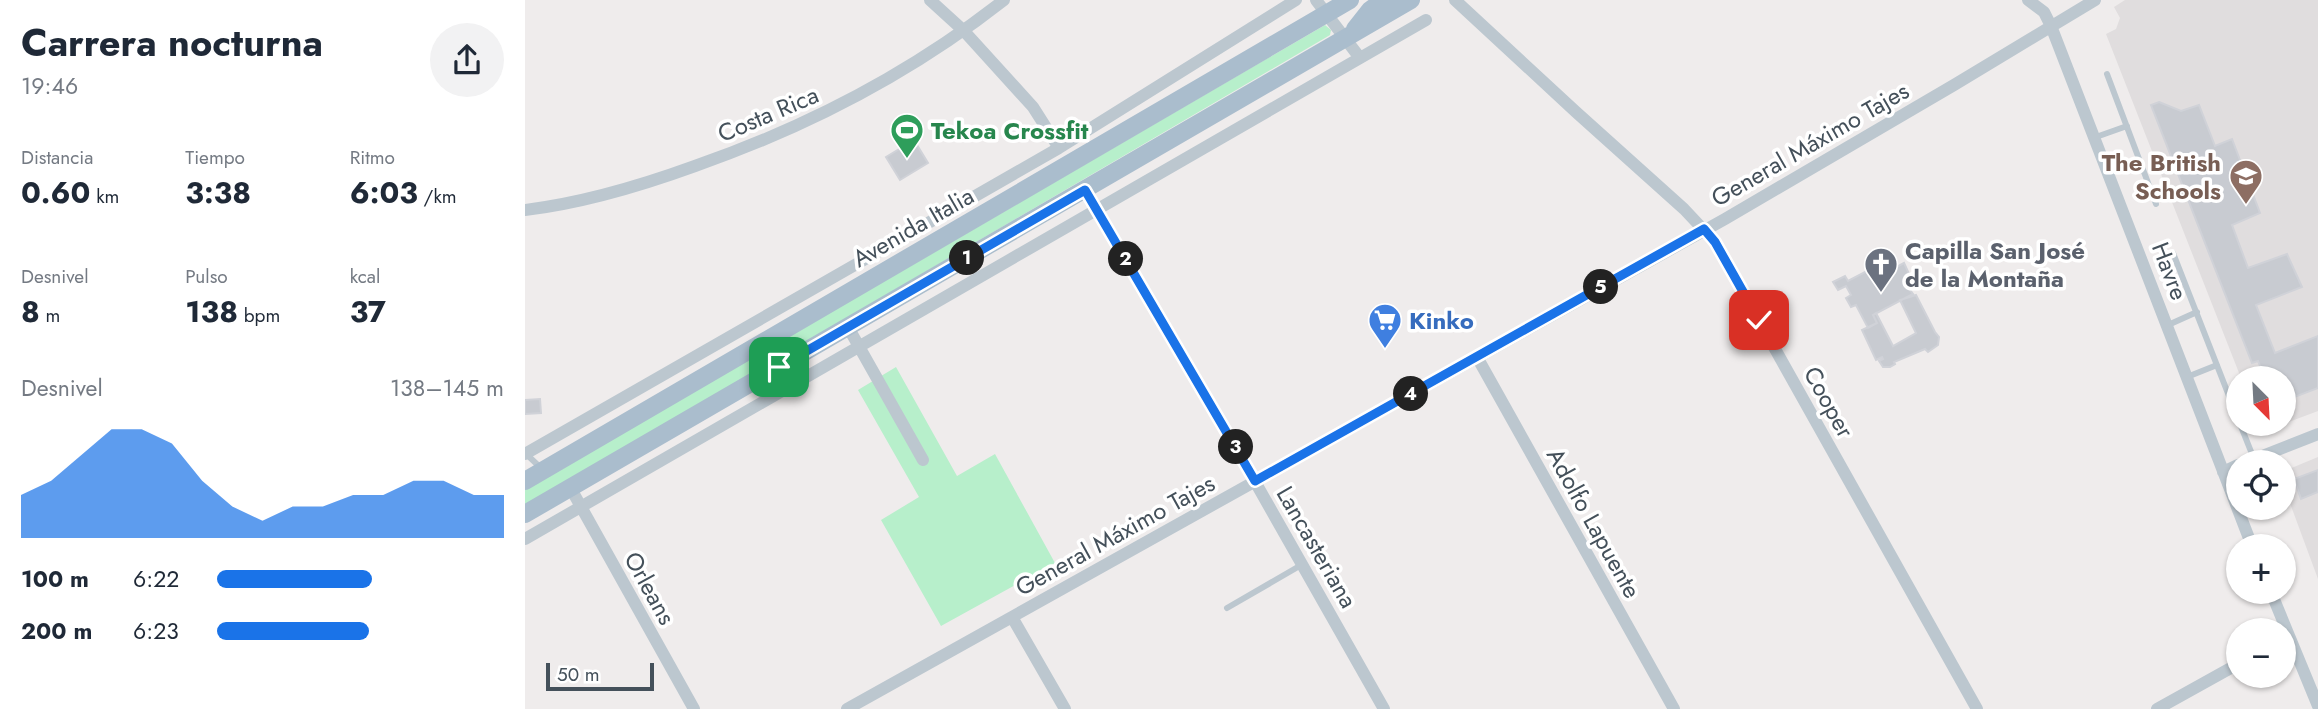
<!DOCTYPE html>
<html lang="es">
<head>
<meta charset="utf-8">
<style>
  :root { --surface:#fff; --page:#f2f2f3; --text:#1f2937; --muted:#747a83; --accent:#1a73e8 }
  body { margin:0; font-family:Jost,sans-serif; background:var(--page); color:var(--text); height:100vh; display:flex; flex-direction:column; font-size:26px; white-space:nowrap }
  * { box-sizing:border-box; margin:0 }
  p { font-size:23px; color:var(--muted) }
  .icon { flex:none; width:38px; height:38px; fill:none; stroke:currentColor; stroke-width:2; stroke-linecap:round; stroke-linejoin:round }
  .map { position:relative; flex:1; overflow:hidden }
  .details { display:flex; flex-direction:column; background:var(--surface); width:525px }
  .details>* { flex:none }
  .needle { width:46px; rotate:156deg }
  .controls { position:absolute; left:1701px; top:366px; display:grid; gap:14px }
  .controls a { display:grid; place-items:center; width:70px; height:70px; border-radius:50%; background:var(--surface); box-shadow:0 2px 5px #0004; font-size:35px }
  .scale { position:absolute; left:21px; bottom:18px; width:108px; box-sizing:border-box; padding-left:7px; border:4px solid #44505a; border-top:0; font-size:19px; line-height:24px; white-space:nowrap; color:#44505a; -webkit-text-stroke:5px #fff; paint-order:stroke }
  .pin { position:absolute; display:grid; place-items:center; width:60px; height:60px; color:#fff; margin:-30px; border-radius:14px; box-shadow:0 4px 10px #0006 }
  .km { position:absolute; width:35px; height:35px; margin:-18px; border-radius:50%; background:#222; color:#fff; font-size:19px; line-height:35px; text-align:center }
  .round { display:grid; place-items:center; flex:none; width:74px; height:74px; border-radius:37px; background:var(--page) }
  .summary { display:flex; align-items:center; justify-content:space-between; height:119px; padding:0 21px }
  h1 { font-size:38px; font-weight:700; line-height:52px }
  .stats { display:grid; grid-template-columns:repeat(3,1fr); gap:10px; height:119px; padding:7px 21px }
  .stats div { display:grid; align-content:center }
  .stats b { font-size:30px; font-weight:700 }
  .stats small { font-size:19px; font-weight:400 }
  .stats p { font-size:19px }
  .chart { height:196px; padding:14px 21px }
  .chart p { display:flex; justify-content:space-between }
  .chart svg { width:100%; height:126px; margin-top:7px; fill:var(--accent); opacity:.7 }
  ul { padding:0 21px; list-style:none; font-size:23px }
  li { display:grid; grid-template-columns:112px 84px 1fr; align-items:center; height:52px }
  li i { height:18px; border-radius:9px; background:var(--accent) }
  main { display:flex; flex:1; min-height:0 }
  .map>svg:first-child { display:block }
  .education { fill:#e0ddde }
  .green { fill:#b7efcb }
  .building { fill:#c8cbd1; stroke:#d0d2d8; stroke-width:2 }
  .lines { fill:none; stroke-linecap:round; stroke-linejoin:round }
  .service { stroke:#bcc7cf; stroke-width:6 }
  .minor { stroke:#bcc7cf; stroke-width:12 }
  .primary { stroke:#aabdcd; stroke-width:18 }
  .route-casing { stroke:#fff; stroke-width:14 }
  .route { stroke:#1a73e8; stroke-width:9 }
  .labels { text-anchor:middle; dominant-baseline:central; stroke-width:7; stroke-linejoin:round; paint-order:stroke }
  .street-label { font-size:24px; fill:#44505a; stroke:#fff }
  .leisure-label { font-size:24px; font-weight:bold; fill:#27864d; stroke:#fff; text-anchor:start }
  .education-label { font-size:24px; font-weight:bold; fill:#785e54; stroke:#fff; text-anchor:end }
  .worship-label { font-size:24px; font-weight:bold; fill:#5b616d; stroke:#fff; text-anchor:start }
  .shop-label { font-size:24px; font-weight:bold; fill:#366cbe; stroke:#fff; text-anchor:start }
</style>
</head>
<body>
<main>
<section class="details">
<div class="summary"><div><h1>Carrera nocturna</h1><p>19:46</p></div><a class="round"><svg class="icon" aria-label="share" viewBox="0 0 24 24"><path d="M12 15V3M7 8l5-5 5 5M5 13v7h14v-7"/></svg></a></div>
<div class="stats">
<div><p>Distancia</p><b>0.60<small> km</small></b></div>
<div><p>Tiempo</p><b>3:38</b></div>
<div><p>Ritmo</p><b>6:03<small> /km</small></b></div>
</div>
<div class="stats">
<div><p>Desnivel</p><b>8<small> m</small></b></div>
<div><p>Pulso</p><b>138<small> bpm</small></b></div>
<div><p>kcal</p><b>37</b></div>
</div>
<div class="chart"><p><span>Desnivel</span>138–145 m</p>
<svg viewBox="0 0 160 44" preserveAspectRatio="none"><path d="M0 44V29L10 24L20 15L30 6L40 6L50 11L60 24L70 33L80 38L90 33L100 33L110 29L120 29L130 24L140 24L150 29L160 29V44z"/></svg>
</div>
<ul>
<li><b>100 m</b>6:22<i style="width:54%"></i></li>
<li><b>200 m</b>6:23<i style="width:53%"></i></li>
</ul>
</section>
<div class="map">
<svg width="1793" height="709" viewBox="0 0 1793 709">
  <rect width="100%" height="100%" fill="#efecec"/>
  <path class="education" d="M1600,0H1793V411L1737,432L1734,424H1759V378H1716L1581,34L1591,29L1595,18L1589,7Z
    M1793,457V579L1759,487V471Z"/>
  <path class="green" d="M800,25L806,30L805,35L800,38L0,506V490Z
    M371,367L432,476L470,454L530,563L416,626L356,520L394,497L333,390Z"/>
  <path class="building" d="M1634,102L1656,111L1674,105L1690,146L1707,139L1735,213L1707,225L1723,268L1762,254L1777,287L1731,305L1750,353L1793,336V388L1759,401V378H1740L1733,361L1727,363L1626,105Z
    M389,140L403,163L375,180L361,157Z
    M1361,261L1366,270L1379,263L1386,278L1379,282L1388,294L1348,315L1352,323L1343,328L1331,305L1326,307L1321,298L1326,295L1321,286L1313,290L1308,282L1320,276L1323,281Z
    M1391,295L1410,332L1414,337L1413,345L1403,352L1400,349L1369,362L1370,364L1365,367H1358L1354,361L1358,359L1357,357L1351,360L1337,330L1352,323L1348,315L1351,313L1368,346L1391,333L1375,300Z
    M15,399L16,413L0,414V400Z
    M1793,470V492L1776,499L1769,479Z"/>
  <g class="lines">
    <path class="service" d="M1582,74L1631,204
      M1571,137L1602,126
      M1648,253L1713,419
      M1643,325L1672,312
      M1662,377L1692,365
      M1715,424L1729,459
      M0,453L17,469
      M702,608L778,564"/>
    <path class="minor" d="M405,0L439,31L508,107L534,148
      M791,0L835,58
      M930,0L1051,112L1159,209L1190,242L1452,709
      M1503,0L1519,12L1526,26L1727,546
      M560,189L724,471L859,709
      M0,210C58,203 115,186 170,166C282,127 386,73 479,0
      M323,327L398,460
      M952,357L1149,709
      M0,454L534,148L771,0
      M1722,462L1793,434
      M1698,472L1713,465
      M45,487L169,709
      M0,539L901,20
      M1746,592L1793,706
      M487,617L540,709
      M322,709L1200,219L1429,85L1570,0
      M1632,709L1713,664"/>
    <path class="primary" d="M830,29L845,10L859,0
      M0,481L825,0
      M0,514L886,0"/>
  </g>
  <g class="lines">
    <defs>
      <path id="route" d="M254,367L560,190L730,481L1179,229L1190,242L1234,320"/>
    </defs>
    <use href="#route" class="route-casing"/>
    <use href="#route" class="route"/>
  </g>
  <defs>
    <symbol id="stadium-pin" viewBox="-11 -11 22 30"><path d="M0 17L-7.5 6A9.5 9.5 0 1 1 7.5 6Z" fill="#2e9e5b" stroke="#fff"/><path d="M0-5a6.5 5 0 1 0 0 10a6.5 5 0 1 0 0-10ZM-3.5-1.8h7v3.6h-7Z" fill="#fff"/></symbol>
    <symbol id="school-pin" viewBox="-11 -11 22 30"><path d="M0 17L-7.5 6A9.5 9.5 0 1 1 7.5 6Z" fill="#8d6e63" stroke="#fff"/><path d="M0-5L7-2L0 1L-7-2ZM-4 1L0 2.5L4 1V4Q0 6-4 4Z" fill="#fff"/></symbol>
    <symbol id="church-pin" viewBox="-11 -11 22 30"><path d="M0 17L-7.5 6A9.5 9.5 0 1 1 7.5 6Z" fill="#6b7280" stroke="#fff"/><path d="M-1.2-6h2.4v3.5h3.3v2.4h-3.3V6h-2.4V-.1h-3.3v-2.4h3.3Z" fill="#fff"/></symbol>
    <symbol id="supermarket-pin" viewBox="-11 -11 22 30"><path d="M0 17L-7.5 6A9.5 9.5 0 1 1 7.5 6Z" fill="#3f7fe0" stroke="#fff"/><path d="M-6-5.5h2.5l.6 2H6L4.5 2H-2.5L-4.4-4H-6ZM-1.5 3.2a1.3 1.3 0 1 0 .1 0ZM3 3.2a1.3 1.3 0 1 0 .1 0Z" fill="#fff"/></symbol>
  </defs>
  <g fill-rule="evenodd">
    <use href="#stadium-pin" x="363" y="111" width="38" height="52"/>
    <use href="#school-pin" x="1702" y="157" width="38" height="52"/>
    <use href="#church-pin" x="1337" y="245" width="38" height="52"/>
    <use href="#supermarket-pin" x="841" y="301" width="38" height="52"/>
  </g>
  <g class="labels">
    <g class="street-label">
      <text transform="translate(243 114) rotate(-23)">Costa Rica</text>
      <text transform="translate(1285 144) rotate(-30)">General Máximo Tajes</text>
      <text transform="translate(388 227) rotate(-30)">Avenida Italia</text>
      <text transform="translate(1645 271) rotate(69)">Havre</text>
      <text transform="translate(1304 402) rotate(61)">Cooper</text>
      <text transform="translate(1069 523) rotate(61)">Adolfo Lapuente</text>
      <text transform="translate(590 535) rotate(-29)">General Máximo Tajes</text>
      <text transform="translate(792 547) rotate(60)">Lancasteriana</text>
      <text transform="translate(125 588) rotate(61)">Orleans</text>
    </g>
    <g class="leisure-label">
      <text x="406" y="130">Tekoa Crossfit</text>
    </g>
    <g class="education-label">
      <text x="1696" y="162">The British<tspan x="1696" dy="28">Schools</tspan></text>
    </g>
    <g class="worship-label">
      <text x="1380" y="250">Capilla San José<tspan x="1380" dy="28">de la Montaña</tspan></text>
    </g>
    <g class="shop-label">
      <text x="884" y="320">Kinko</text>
    </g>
  </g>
</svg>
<div class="controls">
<a><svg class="needle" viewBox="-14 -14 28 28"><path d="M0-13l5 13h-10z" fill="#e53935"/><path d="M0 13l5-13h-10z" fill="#747a83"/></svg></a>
<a><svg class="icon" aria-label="locate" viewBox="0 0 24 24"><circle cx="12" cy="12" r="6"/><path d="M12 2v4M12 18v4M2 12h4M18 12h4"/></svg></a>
<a>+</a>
<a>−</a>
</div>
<div class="scale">50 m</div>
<div class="pin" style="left:254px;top:367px;background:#1e9e55"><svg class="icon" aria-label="arrive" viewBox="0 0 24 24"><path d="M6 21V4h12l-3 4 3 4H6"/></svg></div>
<div class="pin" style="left:1234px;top:320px;background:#d93025"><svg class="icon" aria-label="check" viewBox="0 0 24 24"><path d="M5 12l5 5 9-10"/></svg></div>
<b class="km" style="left:442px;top:258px">1</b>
<b class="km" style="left:601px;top:259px">2</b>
<b class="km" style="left:711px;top:447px">3</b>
<b class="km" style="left:886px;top:394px">4</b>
<b class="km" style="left:1076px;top:287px">5</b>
</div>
</main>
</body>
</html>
